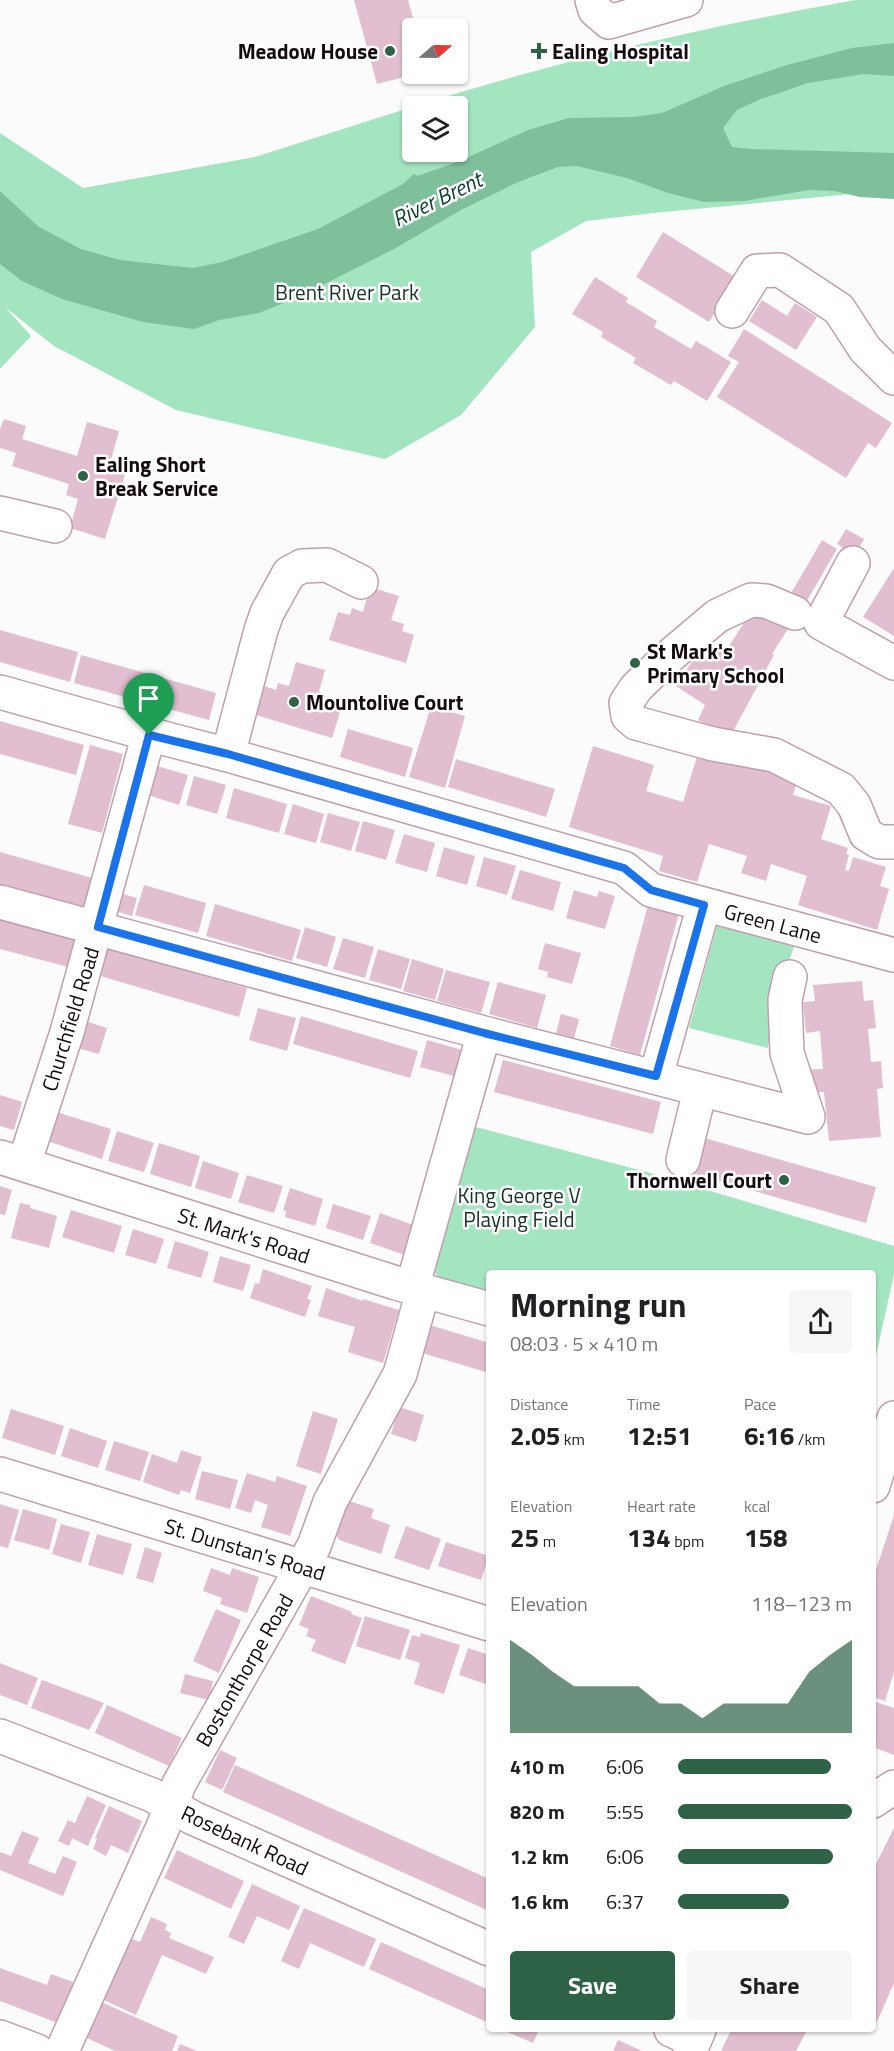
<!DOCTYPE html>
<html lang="en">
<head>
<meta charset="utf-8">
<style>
  :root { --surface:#fff; --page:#f6f6f6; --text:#202124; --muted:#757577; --accent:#2d6247 }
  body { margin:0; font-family:"Titillium Web",sans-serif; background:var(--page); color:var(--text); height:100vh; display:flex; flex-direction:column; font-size:22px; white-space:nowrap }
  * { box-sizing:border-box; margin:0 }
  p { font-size:20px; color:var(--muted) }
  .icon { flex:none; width:33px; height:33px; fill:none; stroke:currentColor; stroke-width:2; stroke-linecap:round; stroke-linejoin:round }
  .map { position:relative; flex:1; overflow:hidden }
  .side { position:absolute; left:486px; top:1270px; width:390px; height:762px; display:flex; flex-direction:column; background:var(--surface); border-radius:6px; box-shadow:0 2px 4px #0004 }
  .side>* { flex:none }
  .needle { width:39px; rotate:70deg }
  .buttons { position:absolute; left:402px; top:18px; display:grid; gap:12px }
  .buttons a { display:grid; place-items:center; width:66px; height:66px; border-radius:6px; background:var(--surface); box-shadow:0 2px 4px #0004; font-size:30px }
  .pin { position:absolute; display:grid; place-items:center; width:51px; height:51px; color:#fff; margin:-62px -26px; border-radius:50% 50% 50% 0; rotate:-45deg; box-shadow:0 0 6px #0007 }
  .pin .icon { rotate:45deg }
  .round { display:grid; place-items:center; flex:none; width:63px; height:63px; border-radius:6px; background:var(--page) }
  .headline { display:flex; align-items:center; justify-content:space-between; height:102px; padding:0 24px }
  h1 { font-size:33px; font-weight:700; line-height:45px }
  .figures { display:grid; grid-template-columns:repeat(3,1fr); gap:9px; height:102px; padding:6px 24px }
  .figures div { display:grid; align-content:center }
  .figures b { font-size:26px; font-weight:700 }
  .figures small { font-size:16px; font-weight:400 }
  .figures p { font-size:16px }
  .chart { height:168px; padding:12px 24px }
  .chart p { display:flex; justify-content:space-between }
  .chart svg { width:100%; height:108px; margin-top:6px; fill:var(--accent); opacity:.7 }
  .button { display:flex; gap:12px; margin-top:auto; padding:12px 24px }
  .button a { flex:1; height:69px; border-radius:6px; background:var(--accent); color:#fff; font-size:24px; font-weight:700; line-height:69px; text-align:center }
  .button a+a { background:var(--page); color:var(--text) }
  ul { padding:0 24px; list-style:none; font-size:20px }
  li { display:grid; grid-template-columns:96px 72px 1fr; align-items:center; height:45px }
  li i { height:15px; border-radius:8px; background:var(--accent) }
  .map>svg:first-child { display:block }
  .green { fill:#a3e5c0 }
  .water { fill:#7dc09b }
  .building { fill:#e2bfd0 }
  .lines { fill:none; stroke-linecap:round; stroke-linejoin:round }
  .minor-casing { stroke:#c09eae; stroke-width:36 }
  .major-casing { stroke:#c09eae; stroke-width:36 }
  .minor { stroke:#fff; stroke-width:33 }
  .major { stroke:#fff; stroke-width:33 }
  .route-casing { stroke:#fff; stroke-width:12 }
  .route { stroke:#1a73e8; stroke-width:8 }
  .poi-dot { fill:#2d6247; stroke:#fff; stroke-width:2 }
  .labels { text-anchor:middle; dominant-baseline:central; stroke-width:5; stroke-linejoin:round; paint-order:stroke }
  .poi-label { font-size:21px; font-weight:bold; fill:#150a10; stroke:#fff; text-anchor:start }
  .park-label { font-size:21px; fill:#153324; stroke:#fff }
  .street-label { font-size:21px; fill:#150a10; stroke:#fff }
  .water-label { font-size:22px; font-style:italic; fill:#0a422a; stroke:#fff }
</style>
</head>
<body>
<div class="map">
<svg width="894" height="2051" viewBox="0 0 894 2051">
  <rect width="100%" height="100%" fill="#fbfbfb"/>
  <path class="green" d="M856,0H894V190L653,213L586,221L531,252L535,327L461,415L385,459L176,410L54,346L5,307L31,336L0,369V133L83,188L255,157L412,107V152H458V106H415C559,61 707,26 856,0Z
    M717,925L795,945L775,995L768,1048L689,1028Z
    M472,1126L647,1172L894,1246V1274L873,1369V1274H489V1291L438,1278L433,1269Z"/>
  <path class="water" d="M894,43V76L863,74L808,83L761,99L737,110L723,128L732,147L750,149L894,153V199L860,197L835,191L809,190L744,201L704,202L668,193L627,178L577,166L558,167L518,182L461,210L394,249L303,295L259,313L219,320L194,329L143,322L62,299L22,281L0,264V191L39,227L81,249L120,260L193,268L222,262L318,229L403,184L414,174L417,176L455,163L528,130L569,118L634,117L662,113L724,86L787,65L852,48Z"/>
  <path class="building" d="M354,0H408L416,28H412V75L377,84Z
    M663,232L737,278L709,322L636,277Z
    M595,277L628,298L626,302L657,321L654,327L691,349L696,341L731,362L707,401L674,381L671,385L633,363L636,358L601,337L603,332L572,314Z
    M762,300L787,316L795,303L817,317L796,350L749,321Z
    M744,329L892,423L876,448L868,443L846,478L717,397L739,362L728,356Z
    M4,419L26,426L22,439L77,456L87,422L119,431L110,463L127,468L105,539L70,528L78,499L66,495L69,484L12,466L16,453L0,448V429Z
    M846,529L864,539L855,555L837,544Z
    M822,540L837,549L805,604L790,595Z
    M894,568V636L863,617Z
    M370,587L399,596L391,620L404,624L402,631L414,635L406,663L329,640L338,612L350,615L352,608L363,612Z
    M752,610L788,629L772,654L774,655L730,737L698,720L705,705L676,686L705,642L724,654Z
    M0,630L78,652L70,682L0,662Z
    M81,655L216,693L209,720L74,683Z
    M296,662L325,670L318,695L330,698L328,705L341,709L332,738L256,715L264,686L276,690L278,683L289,686Z
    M431,706L465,716L445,788L409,777Z
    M0,721L84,745L76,775L0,754Z
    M348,729L413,748L405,777L340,757Z
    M90,745L123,754L102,833L68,824Z
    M593,746L654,765L646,791L683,802L699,750L800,771L793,795L831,806L821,839L848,848L846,854L849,855L845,870L849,871L853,857L886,867L880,886L889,889L877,930L798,905L807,876L771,864L766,881L741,873L747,856L709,844L697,882L659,871L663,856L569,827Z
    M456,759L555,789L546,817L448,787Z
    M157,766L188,775L179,805L148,795Z
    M194,776L226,785L217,814L186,805Z
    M234,788L287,804L279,833L226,818Z
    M293,804L324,814L316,843L284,834Z
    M328,813L360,822L351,851L320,842Z
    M363,821L395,830L386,860L355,851Z
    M404,834L435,843L427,872L395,863Z
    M444,847L475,856L467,885L436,876Z
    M0,852L96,879L88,910L0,886Z
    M484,857L516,866L507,895L476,886Z
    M520,870L561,882L553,911L511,899Z
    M144,885L206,903L198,933L135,915Z
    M574,890L597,897L599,891L615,896L605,929L566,918Z
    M120,893L137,898L132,916L115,911Z
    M215,904L301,930L292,961L206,936Z
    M648,905L679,913L640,1055L610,1046Z
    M0,916L80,937L72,968L0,949Z
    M305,927L336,937L327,967L296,958Z
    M343,938L374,947L365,978L333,969Z
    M545,943L581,953L572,984L547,977L548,972L538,969Z
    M105,947L247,988L239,1017L97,975Z
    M378,949L410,959L401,989L369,980Z
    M412,959L444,969L435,1000L403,991Z
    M446,970L490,982L481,1013L437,1001Z
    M862,981L864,1001L873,1000L876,1028L868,1029L871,1062L881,1061L883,1088L877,1089L881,1137L829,1141L824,1092L806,1093L804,1070L823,1069L820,1031L806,1033L803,1002L815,1001L813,985Z
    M498,982L546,995L537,1028L489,1014Z
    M258,1008L296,1018L287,1051L249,1040Z
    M561,1014L579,1019L573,1042L555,1037Z
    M301,1016L418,1051L410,1078L293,1044Z
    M85,1021L107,1028L99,1054L77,1048Z
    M427,1040L462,1050L454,1076L420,1067Z
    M503,1060L661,1102L653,1134L494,1092Z
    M0,1095L22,1102L14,1130L0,1126Z
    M53,1111L111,1129L102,1159L44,1140Z
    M117,1131L154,1143L144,1172L108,1161Z
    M701,1137L876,1187L866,1223L691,1173Z
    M159,1143L200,1156L191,1187L150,1174Z
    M203,1161L239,1173L231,1199L195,1188Z
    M247,1175L283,1186L274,1213L238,1202Z
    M0,1186L12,1190L5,1215L0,1214Z
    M290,1188L323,1199L315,1226L285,1217L286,1211L283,1210Z
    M20,1203L30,1205V1208L57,1216L49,1248L11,1238Z
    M333,1204L371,1216L363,1240L326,1228Z
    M71,1210L122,1226L114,1253L62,1237Z
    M380,1213L416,1226L405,1255L370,1243Z
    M133,1229L164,1239L156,1264L125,1255Z
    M175,1241L209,1252L201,1278L167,1268Z
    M220,1256L251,1265L243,1291L213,1282Z
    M263,1269L312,1286L307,1299L311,1300L305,1317L250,1298L255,1283L259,1284Z
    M326,1288L363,1301V1299L399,1310L383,1363L348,1352L355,1327L318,1316Z
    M430,1325L489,1343V1373L422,1353Z
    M399,1407L424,1415L416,1442L391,1434Z
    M11,1409L64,1426L55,1455L2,1438Z
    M313,1411L338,1419L321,1474L296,1466Z
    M70,1428L107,1441L98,1468L61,1456Z
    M114,1441L149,1452L140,1481L105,1470Z
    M181,1450L202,1457L190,1493L181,1490L179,1495L143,1482L152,1454L177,1463Z
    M202,1471L238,1480L230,1509L195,1499Z
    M247,1473L275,1482L277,1476L307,1486L290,1536L261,1527L268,1505L255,1500L251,1513L235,1508Z
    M346,1500L374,1509L371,1518L390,1525L381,1554L339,1540L335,1532Z
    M0,1504L19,1510L8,1548L0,1546Z
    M23,1509L57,1519L49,1550L14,1540Z
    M894,1515V1672L885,1701L873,1697V1579Z
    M61,1524L90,1532L81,1563L52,1554Z
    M406,1526L441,1539L429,1570L394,1558Z
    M97,1534L132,1544L123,1575L88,1565Z
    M446,1542L489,1556L481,1580L438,1566Z
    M145,1547L162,1553L153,1583L136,1578Z
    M211,1568L230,1575L232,1568L259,1577L247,1613L220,1604L222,1598L203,1591Z
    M311,1596L352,1612L351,1614L362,1618L345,1664L311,1651L316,1640L306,1636L309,1629L299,1625Z
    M216,1609L241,1620L219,1673L193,1661Z
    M365,1616L410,1630L400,1660L356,1646Z
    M421,1633L460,1645L444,1694L414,1684L420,1663L405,1658L412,1635L420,1637Z
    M468,1648L489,1655V1685L459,1675Z
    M0,1663L38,1678L27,1705L0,1695Z
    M185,1674L213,1681L209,1700L180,1693Z
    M42,1680L104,1703L89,1730L31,1708Z
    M873,1701L894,1708V1755L873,1747Z
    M107,1705L182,1738L169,1766L95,1733Z
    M220,1750L237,1758L222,1790L205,1782Z
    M235,1765L489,1879V1911L223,1792Z
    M87,1796L106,1805L88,1846L72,1838L69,1846L58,1841L68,1820L75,1823Z
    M109,1806L142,1821L128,1853L111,1845L106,1856L93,1849L97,1839L95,1838Z
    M894,1828V1983L873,2031V1870Z
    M22,1831L39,1838L28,1863L55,1874L63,1856L77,1862L63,1896L0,1870V1852L11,1856Z
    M177,1850L244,1881L231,1909L164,1878Z
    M252,1884L300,1906L289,1930L257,1916L244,1944L228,1937Z
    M304,1908L376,1939L364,1967L310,1943L299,1969L281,1961Z
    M151,1917L167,1924L165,1930L171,1933L169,1938L214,1957L206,1974L162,1955L136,2015L104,2000L130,1938L140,1942Z
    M381,1942L489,1990V2023L369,1969Z
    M0,1968L47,1985L51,1974L73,1982L58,2023L0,2001Z
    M103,2003L178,2036L172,2051H115L87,2038Z
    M503,2030H539L533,2043Z
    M731,2030H807L796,2051H721Z
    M618,2040L642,2051H613Z
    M180,2044L197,2051H177Z"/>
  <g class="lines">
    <defs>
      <path id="minor" d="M592,0L595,10L609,22L686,0
        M732,311L757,271L780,270L839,309L865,349L894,378
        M0,513L55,526
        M853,563L821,623L894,663
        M795,613L766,601L751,600L717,616L665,660L636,688L626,703L628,716L636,723L713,744L774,755L841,789L854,805L866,834L879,842H894
        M0,692L163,738L228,755L624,868L651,890L894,955
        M228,755L261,630L267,613L289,573L302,566L327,565L361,582
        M0,902L484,1033L808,1117L787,1053L785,1000L790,977
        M656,1076L704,905
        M0,1157L396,1283L489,1309
        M683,1160L700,1090
        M24,1164L67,1032L149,734
        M412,1288L484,1033
        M0,1474L489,1624
        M0,1736L152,1795L193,1818L489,1949
        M671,2030L694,2040
        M0,2037L37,2051
        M62,2051L163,1827L179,1784L314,1546L330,1502L400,1374L423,1291"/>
      <path id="major" d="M873,1486L894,1418
        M873,1801L894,1787
        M690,2051L699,2030"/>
    </defs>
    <use href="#minor" class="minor-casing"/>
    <use href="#major" class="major-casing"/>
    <use href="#minor" class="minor"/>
    <use href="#major" class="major"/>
  </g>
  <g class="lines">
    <defs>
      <path id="route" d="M149,735L228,754L624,868L651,890L704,905L656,1076L484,1033L98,927Z"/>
    </defs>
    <use href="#route" class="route-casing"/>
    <use href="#route" class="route"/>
  </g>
  <g class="poi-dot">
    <circle cx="390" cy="51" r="6"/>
    <path d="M536 42h6v6h6v6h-6v6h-6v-6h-6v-6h6z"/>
    <circle cx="83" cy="476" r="6"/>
    <circle cx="635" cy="663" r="6"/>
    <circle cx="294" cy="702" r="6"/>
    <circle cx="784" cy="1180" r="6"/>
  </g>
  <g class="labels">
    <g class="poi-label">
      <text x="378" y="51" text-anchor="end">Meadow House</text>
      <text x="552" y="51">Ealing Hospital</text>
      <text x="95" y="464">Ealing Short<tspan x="95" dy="24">Break Service</tspan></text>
      <text x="647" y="651">St Mark's<tspan x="647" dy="24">Primary School</tspan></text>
      <text x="306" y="702">Mountolive Court</text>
      <text x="772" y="1180" text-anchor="end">Thornwell Court</text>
    </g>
    <g class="park-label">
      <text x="347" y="292">Brent River Park</text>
      <text x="519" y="1195">King George V<tspan x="519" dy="24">Playing Field</tspan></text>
    </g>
    <g class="street-label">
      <text transform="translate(773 923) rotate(15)">Green Lane</text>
      <text transform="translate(70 1019) rotate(-73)">Churchfield Road</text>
      <text transform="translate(244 1235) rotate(18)">St. Mark's Road</text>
      <text transform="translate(245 1549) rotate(17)">St. Dunstan's Road</text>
      <text transform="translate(244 1670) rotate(-60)">Bostonthorpe Road</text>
      <text transform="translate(245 1840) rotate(25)">Rosebank Road</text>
    </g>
    <g class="water-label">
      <text transform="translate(437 199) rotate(-26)">River Brent</text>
    </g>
  </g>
</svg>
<div class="buttons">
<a><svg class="needle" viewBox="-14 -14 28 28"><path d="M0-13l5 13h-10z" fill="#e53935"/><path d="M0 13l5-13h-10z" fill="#757577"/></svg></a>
<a><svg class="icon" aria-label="layers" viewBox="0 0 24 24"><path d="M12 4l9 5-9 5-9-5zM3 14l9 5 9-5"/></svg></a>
</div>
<div class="pin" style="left:149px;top:735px;background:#1e9e55"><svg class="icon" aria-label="arrive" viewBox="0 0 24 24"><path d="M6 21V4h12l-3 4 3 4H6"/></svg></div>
<section class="side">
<div class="headline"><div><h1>Morning run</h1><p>08:03 · 5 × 410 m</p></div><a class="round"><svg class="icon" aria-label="share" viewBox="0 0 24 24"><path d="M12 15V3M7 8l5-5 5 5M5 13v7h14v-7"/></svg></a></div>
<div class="figures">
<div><p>Distance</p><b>2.05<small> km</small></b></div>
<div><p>Time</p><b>12:51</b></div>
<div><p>Pace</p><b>6:16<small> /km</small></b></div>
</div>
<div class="figures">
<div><p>Elevation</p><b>25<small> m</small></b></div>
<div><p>Heart rate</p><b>134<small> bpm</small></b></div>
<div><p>kcal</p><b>158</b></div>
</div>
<div class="chart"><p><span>Elevation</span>118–123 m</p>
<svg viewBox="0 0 160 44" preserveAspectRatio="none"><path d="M0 44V6L10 12L20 19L30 25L40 25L50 25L60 25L70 32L80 32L90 38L100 32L110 32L120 32L130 32L140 19L150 12L160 6V44z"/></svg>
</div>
<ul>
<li><b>410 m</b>6:06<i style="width:88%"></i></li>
<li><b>820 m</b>5:55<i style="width:100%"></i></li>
<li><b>1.2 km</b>6:06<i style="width:89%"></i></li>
<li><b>1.6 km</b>6:37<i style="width:64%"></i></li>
</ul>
<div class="button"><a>Save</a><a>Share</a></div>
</section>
</div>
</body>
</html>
